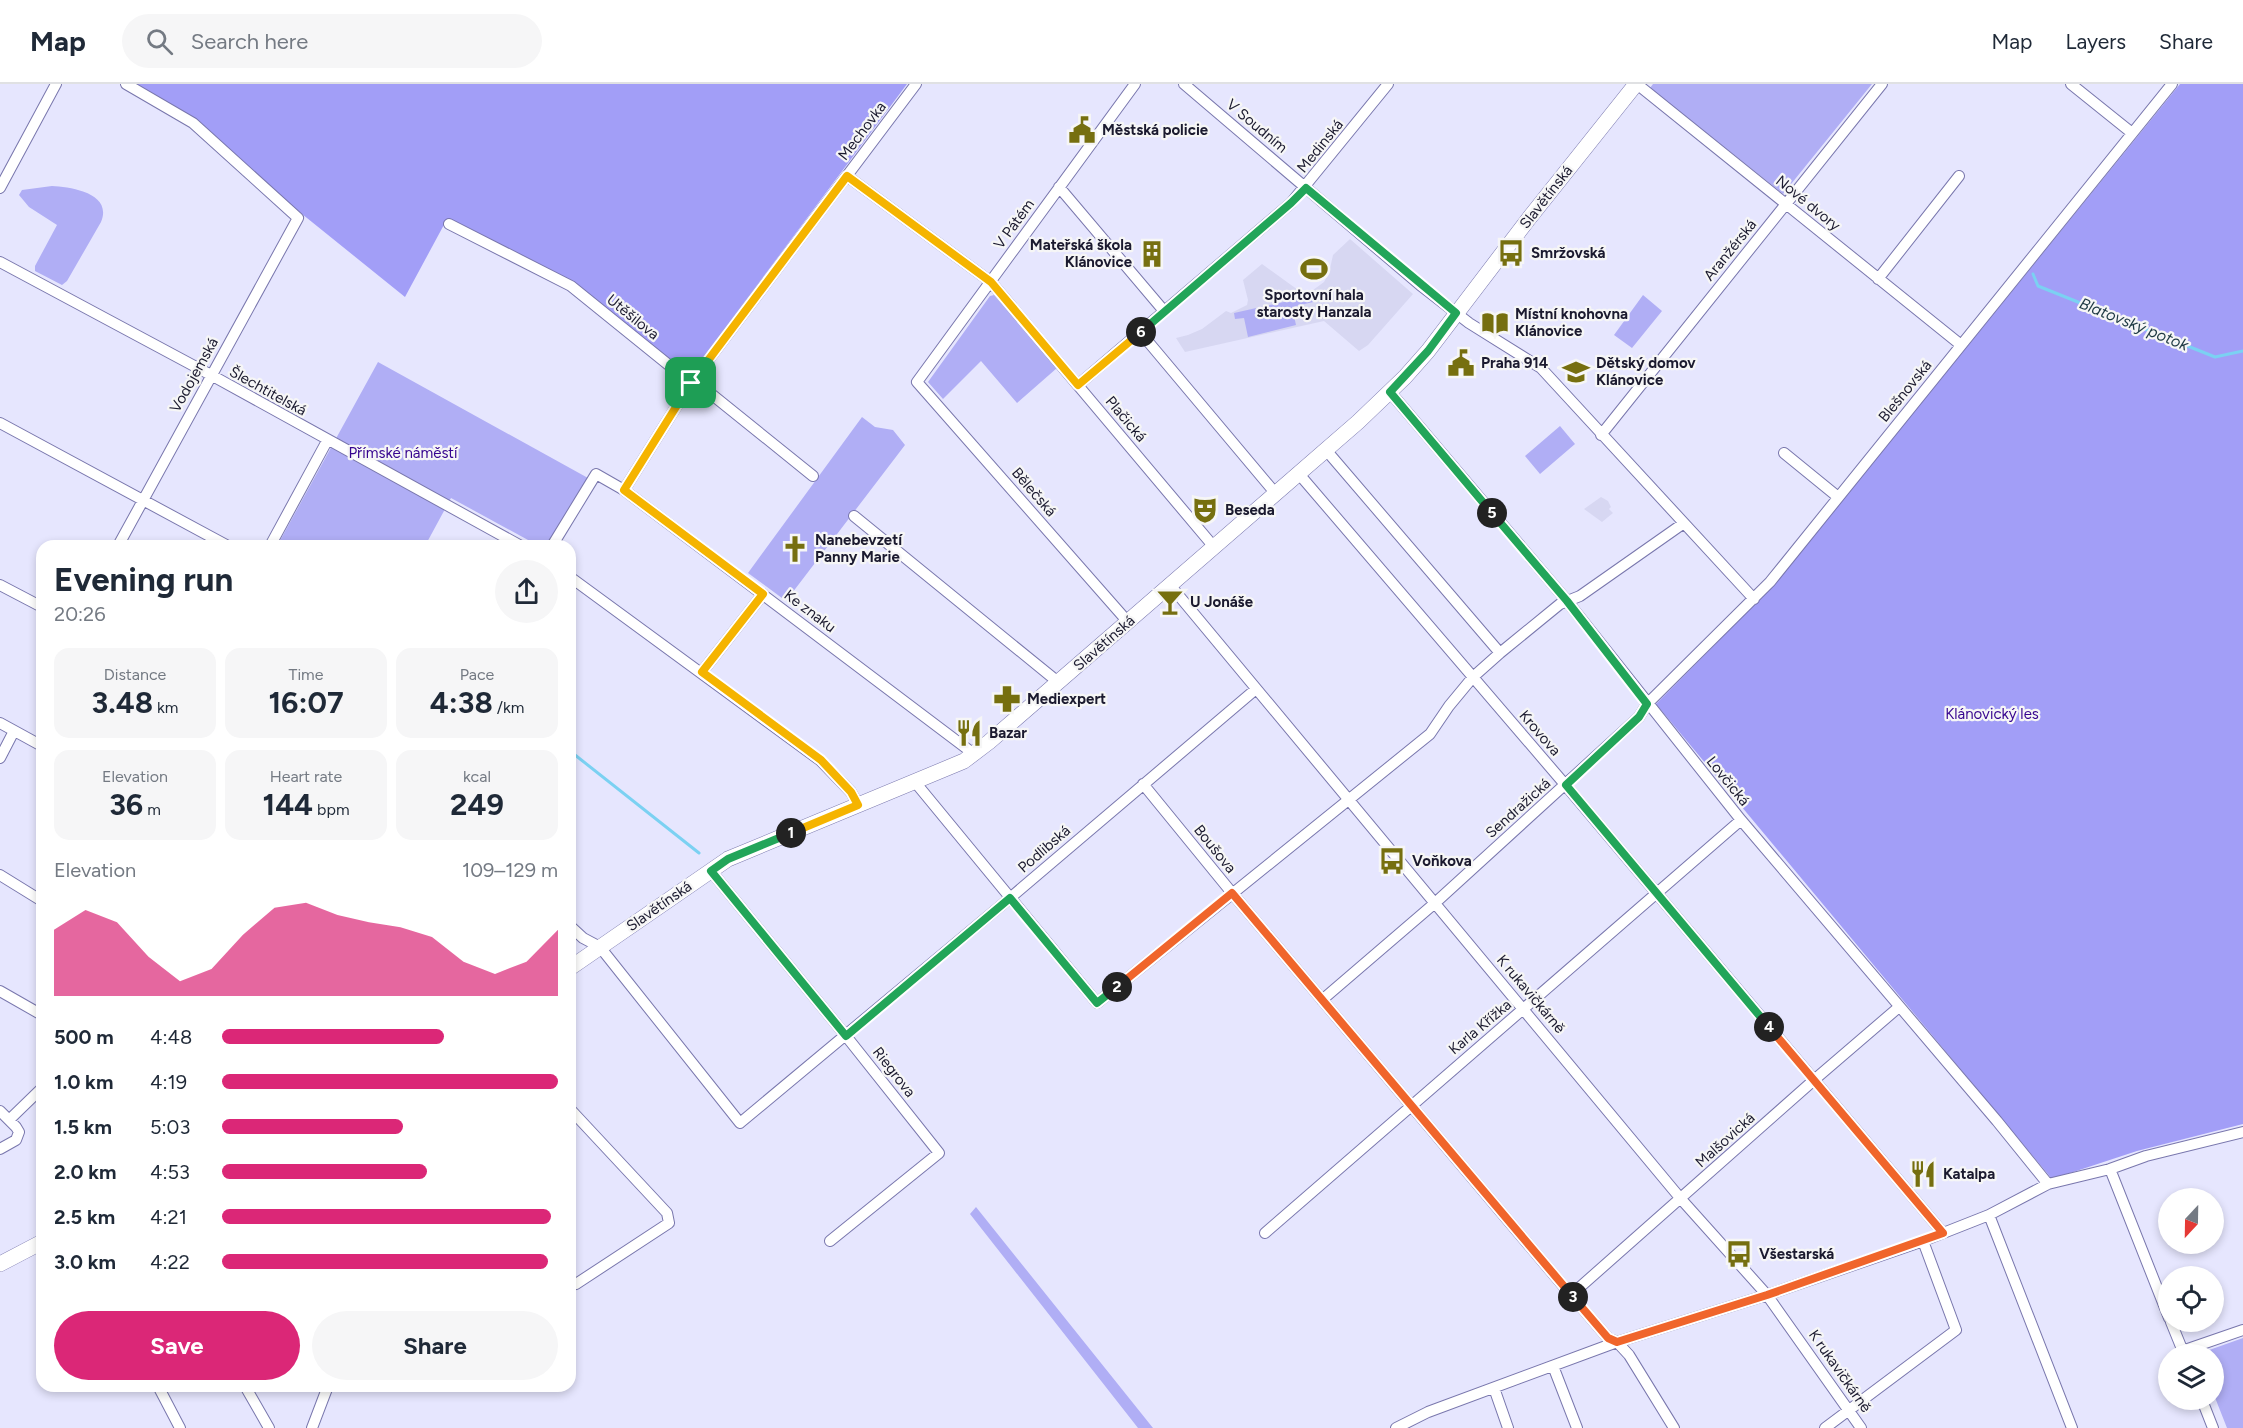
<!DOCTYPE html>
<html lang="en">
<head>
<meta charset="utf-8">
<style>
  :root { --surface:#fff; --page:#f6f6f7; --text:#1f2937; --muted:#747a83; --line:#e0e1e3; --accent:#db2777 }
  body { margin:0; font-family:Figtree,sans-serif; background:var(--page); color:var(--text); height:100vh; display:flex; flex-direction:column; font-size:22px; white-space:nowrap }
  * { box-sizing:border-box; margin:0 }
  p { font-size:20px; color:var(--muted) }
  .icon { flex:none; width:33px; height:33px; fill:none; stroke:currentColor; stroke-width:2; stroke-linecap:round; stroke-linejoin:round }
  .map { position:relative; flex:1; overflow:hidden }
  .side { position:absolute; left:36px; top:456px; width:540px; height:852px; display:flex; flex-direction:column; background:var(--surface); border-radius:18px; box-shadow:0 3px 9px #0003 }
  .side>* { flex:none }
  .needle { width:39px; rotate:202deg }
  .buttons { position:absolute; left:2158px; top:1104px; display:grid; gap:12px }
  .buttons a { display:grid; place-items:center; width:66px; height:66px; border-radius:50%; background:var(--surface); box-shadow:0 3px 9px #0003; font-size:30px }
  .pin { position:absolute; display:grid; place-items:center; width:51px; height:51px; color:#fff; margin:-26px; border-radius:12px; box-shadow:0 3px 9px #0006 }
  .km { position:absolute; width:30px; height:30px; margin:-15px; border-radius:50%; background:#222; color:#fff; font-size:16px; line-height:30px; text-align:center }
  .round { display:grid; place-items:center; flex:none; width:63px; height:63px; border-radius:32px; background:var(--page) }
  .head { display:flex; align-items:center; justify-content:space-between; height:102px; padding:0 18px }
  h1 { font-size:33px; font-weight:700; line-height:45px }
  .stats { display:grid; grid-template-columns:repeat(3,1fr); gap:9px; height:102px; padding:6px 18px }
  .stats div { display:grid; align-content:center; border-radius:15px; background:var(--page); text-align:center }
  .stats b { font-size:30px; font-weight:700 }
  .stats small { font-size:16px; font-weight:400 }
  .stats p { font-size:16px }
  .chart { height:168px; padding:12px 18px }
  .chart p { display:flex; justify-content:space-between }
  .chart svg { width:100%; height:108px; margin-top:6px; fill:var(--accent); opacity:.7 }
  .action { display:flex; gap:12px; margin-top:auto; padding:12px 18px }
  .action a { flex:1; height:69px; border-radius:36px; background:var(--accent); color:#fff; font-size:24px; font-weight:700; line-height:69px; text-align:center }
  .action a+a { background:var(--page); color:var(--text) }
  ul { padding:0 18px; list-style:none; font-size:20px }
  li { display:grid; grid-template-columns:96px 72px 1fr; align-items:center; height:45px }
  li i { height:15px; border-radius:8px; background:var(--accent) }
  header { display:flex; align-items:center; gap:36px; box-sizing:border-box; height:84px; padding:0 30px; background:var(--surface); border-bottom:2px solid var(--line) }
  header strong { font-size:28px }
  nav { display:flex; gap:33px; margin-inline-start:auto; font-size:21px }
  .search { width:420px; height:54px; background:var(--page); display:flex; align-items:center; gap:15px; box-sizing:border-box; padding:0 21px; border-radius:33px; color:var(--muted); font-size:22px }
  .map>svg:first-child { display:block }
  .built { fill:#d7d7f2 }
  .green { fill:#b0aef5 }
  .forest { fill:#a29ef7 }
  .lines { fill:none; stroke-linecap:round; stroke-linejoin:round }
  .stream { stroke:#7bd1f2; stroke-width:3 }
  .street-casing { stroke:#7977ad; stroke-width:12 }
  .secondary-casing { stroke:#7977ad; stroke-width:16 }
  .street { stroke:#fff; stroke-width:10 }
  .secondary { stroke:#fff; stroke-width:15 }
  .split-1-casing { stroke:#fff; stroke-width:12 }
  .split-2-casing { stroke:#fff; stroke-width:12 }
  .split-3-casing { stroke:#fff; stroke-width:12 }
  .split-4-casing { stroke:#fff; stroke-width:12 }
  .split-5-casing { stroke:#fff; stroke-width:12 }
  .split-6-casing { stroke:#fff; stroke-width:12 }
  .split-7-casing { stroke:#fff; stroke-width:12 }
  .split-1 { stroke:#f5b400; stroke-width:8 }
  .split-2 { stroke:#22a559; stroke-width:8 }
  .split-3 { stroke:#f0652b; stroke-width:8 }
  .split-4 { stroke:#f0652b; stroke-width:8 }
  .split-5 { stroke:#22a559; stroke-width:8 }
  .split-6 { stroke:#22a559; stroke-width:8 }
  .split-7 { stroke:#f5b400; stroke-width:8 }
  .labels { text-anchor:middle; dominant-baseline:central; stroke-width:4.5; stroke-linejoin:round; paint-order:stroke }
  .street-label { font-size:15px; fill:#1b1a2f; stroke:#f6f6f6 }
  .poi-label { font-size:15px; font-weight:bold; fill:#1b1a2f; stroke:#f6f6f6; text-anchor:start }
  .park-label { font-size:15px; fill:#36048f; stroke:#f6f6f6 }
  .water-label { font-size:16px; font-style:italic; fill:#1f3a44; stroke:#f6f6f6 }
</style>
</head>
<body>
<header>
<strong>Map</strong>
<div class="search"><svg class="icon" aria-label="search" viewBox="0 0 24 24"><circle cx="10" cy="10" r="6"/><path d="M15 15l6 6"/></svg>Search here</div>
<nav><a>Map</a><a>Layers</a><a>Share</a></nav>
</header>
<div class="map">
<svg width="2243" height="1344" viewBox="0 0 2243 1344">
  <rect width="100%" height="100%" fill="#e6e6fe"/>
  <path class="built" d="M1350,155L1413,210L1368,261L1359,267L1324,237L1185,268L1176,254L1188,251L1202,245L1226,227L1231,229L1247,221L1248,216L1243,196L1262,180L1305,211L1309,209L1324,198L1329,189L1333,171Z
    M1601,413L1608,417L1611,423L1609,425L1613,429L1602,438L1584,425Z"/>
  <path class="green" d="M1653,0H1872L1783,110L1650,4Z
    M52,102C71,103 113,109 101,138L67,197L62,201L35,187V182L57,141L29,123L19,111L22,106Z
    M1329,208L1330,214L1292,223L1296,241L1248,253L1244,234L1235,235L1234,229Z
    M994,211L1057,284L1017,319L981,277L943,315L928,298L990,212Z
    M1643,211L1662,227L1632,264L1614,251Z
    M378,278L588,394L546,462H539L451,414L425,462H277Z
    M862,333L875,343L893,346L905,361L786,517L748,489Z
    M1560,342L1575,360L1540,390L1525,372Z
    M976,1123L1153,1344H1138L970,1130Z
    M2243,1254V1344H2227L2214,1311V1270H2198Z"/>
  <path class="forest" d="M134,0H907L690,291L575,199L458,139L446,137L405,213L271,105Z
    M2180,0H2243V1040L2137,1067L2052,1095L1656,620L1772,503Z"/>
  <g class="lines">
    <path class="stream" d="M2033,190L2038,202L2215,273L2243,267
      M570,667L699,769"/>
    <defs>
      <path id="street" d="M1184,0L1420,201L1469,239L1541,284L1754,515
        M1637,0L1961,261
        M2071,0L2132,49
        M847,92L991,198L1214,463
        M1059,103L1164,227
        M0,104L56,0
        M449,140L571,202L691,299L705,305L813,392
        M0,178L211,291L521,462
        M1878,195L1959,92
        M1140,248L1276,410
        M1078,301L1291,119L1388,0
        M1390,308L1567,517L1741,736L1997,1037L2048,1100
        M0,339L228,462
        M1601,351L1882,0
        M1326,366L1500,569
        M1784,369L1838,413
        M1299,390L1568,704L1943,1149
        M624,406L691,299L916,0
        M854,432L1058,598
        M118,462L298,134L193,39L126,0
        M270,462L327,357
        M552,462L596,390L624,406L974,670
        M570,493L821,677L851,708L858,721
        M0,501L42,523
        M1170,501L1681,1115L1767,1211L1861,1344
        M1128,538L917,298L1135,0
        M702,588L763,510
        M0,639L42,662
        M0,674L14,647
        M915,698L1097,919L1430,650L1449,622L1473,593L1500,569L1560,520L1580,512L1684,439
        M1143,700L1232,809L1571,1211L1608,1254L1617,1258L1629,1271L1674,1344
        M711,787L846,952L939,1069L830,1157
        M0,791L42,817
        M570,842L583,854L600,863L740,1039L1010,814L1256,605
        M0,907L42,931
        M1322,916L1435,819L1639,633L1647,620L1770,498L2172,0
        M570,1025L667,1129L669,1139L576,1200L570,1201
        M0,1027L16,1043L19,1048L16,1056L0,1065
        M9,1036L42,1004
        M2110,1085L2169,1234
        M1989,1131L2072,1344
        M1265,1149L1741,736
        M1571,1211L1814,996L1899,923
        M2171,1238L2184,1270
        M2182,1267L2243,1246
        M1553,1282L1577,1344
        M158,1302L180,1344
        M245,1302L269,1344
        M1494,1304L1508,1344
        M2202,1316L2213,1344
        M312,1344L328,1302
        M1396,1344L1428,1328L1617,1258L1767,1211L1923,1157L1989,1131L2048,1100L2110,1085L2146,1072L2243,1048
        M1825,1344L1956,1246L1923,1157"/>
      <path id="secondary" d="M570,884L728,775L964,677L989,658L1358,338L1405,293L1428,267L1530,133L1636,0
        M0,1180L42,1158"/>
    </defs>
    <use href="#street" class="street-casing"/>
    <use href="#secondary" class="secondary-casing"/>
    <use href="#street" class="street"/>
    <use href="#secondary" class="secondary"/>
  </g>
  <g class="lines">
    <defs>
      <path id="split-1" d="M691,299L624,406L763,510L702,588L821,676L851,708L858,721L791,749"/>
      <path id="split-2" d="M791,749L728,775L711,787L846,952L1010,814L1097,919L1117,903"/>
      <path id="split-3" d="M1117,903L1232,809L1573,1213"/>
      <path id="split-4" d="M1573,1213L1608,1254L1617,1258L1767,1211L1943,1149L1769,943"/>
      <path id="split-5" d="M1492,429L1567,517L1647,620L1639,633L1566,701L1769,943"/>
      <path id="split-6" d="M1141,248L1291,119L1306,104L1456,229L1428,267L1390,308L1492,429"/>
      <path id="split-7" d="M691,299L847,92L991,198L1078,301L1141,248"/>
    </defs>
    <use href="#split-1" class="split-1-casing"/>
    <use href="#split-2" class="split-2-casing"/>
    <use href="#split-3" class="split-3-casing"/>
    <use href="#split-4" class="split-4-casing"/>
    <use href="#split-5" class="split-5-casing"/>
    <use href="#split-6" class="split-6-casing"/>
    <use href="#split-7" class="split-7-casing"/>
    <use href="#split-1" class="split-1"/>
    <use href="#split-2" class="split-2"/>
    <use href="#split-3" class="split-3"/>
    <use href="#split-4" class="split-4"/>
    <use href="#split-5" class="split-5"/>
    <use href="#split-6" class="split-6"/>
    <use href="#split-7" class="split-7"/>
  </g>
  <defs>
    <symbol id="civic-bare" viewBox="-9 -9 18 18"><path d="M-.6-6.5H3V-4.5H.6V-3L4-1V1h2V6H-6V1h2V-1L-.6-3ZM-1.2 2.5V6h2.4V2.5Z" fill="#766f0f" stroke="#f6f6f6" stroke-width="2.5" paint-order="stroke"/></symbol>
    <symbol id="bus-bare" viewBox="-9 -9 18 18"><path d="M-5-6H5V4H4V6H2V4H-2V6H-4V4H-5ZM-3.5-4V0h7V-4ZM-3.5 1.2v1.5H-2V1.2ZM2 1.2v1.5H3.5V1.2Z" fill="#766f0f" stroke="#f6f6f6" stroke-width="2.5" paint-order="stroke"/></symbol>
    <symbol id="building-bare" viewBox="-9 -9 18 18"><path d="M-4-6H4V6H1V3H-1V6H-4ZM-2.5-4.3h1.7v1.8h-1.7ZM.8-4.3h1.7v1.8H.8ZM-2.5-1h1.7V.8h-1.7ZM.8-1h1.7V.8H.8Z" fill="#766f0f" stroke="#f6f6f6" stroke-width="2.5" paint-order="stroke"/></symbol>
    <symbol id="stadium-bare" viewBox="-9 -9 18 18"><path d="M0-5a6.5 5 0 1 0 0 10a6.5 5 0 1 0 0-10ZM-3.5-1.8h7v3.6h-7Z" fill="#766f0f" stroke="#f6f6f6" stroke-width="2.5" paint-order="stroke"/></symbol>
    <symbol id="library-bare" viewBox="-9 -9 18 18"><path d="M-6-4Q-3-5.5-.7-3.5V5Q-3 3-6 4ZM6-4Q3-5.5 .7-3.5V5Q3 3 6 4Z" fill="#766f0f" stroke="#f6f6f6" stroke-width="2.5" paint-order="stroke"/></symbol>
    <symbol id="school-bare" viewBox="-9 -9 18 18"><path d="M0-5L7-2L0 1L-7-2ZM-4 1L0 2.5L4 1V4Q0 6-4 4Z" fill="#766f0f" stroke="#f6f6f6" stroke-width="2.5" paint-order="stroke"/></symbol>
    <symbol id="theatre-bare" viewBox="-9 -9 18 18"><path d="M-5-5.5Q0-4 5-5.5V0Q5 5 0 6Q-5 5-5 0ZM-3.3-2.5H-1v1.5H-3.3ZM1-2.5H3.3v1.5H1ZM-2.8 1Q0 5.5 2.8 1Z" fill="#766f0f" stroke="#f6f6f6" stroke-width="2.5" paint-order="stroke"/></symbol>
    <symbol id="church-bare" viewBox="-9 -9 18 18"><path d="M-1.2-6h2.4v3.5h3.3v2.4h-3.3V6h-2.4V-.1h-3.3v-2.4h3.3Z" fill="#766f0f" stroke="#f6f6f6" stroke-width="2.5" paint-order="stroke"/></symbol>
    <symbol id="bar-bare" viewBox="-9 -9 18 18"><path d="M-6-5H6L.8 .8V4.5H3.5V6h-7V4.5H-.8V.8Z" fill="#766f0f" stroke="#f6f6f6" stroke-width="2.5" paint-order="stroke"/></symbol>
    <symbol id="pharmacy-bare" viewBox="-9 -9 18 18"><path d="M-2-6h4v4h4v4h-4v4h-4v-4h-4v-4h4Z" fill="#766f0f" stroke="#f6f6f6" stroke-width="2.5" paint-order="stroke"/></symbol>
    <symbol id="restaurant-bare" viewBox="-9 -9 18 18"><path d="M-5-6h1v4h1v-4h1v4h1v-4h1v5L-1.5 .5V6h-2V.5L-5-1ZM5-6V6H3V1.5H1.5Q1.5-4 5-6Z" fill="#766f0f" stroke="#f6f6f6" stroke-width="2.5" paint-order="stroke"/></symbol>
  </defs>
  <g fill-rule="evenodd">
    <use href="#civic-bare" x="1063" y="27" width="38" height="38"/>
    <use href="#bus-bare" x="1492" y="150" width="38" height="38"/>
    <use href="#building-bare" x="1133" y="151" width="38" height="38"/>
    <use href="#stadium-bare" x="1295" y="166" width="38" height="38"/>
    <use href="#library-bare" x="1476" y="220" width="38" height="38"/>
    <use href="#civic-bare" x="1442" y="260" width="38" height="38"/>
    <use href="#school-bare" x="1557" y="269" width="38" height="38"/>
    <use href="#theatre-bare" x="1186" y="407" width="38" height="38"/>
    <use href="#church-bare" x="776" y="446" width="38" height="38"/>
    <use href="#bar-bare" x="1151" y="499" width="38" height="38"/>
    <use href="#pharmacy-bare" x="988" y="596" width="38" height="38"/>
    <use href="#restaurant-bare" x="950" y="630" width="38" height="38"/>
    <use href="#bus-bare" x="1373" y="758" width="38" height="38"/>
    <use href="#restaurant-bare" x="1904" y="1071" width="38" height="38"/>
    <use href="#bus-bare" x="1720" y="1151" width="38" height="38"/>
  </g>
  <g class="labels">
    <g class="street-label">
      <text transform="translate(1257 42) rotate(40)">V Soudním</text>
      <text transform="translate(862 47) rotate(-53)">Mechovka</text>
      <text transform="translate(1320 62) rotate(-51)">Medinská</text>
      <text transform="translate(1546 113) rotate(-52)">Slavětínská</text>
      <text transform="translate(1808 119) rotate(39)">Nové dvory</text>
      <text transform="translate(1014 140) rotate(-54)">V Pátém</text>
      <text transform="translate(1730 166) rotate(-51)">Aranžérská</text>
      <text transform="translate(633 233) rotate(39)">Utěšilova</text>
      <text transform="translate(194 291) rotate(-61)">Vodojemská</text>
      <text transform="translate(268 307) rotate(29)">Šlechtitelská</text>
      <text transform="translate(1905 307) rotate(-51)">Blešnovská</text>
      <text transform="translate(1126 335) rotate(50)">Plačická</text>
      <text transform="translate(1034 408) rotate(49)">Bělečská</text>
      <text transform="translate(810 527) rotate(37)">Ke znaku</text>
      <text transform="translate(1104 559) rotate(-41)">Slavětínská</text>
      <text transform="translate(1540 649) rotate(49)">Krovova</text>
      <text transform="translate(1728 697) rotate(51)">Lovčická</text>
      <text transform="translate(1518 724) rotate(-42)">Sendražická</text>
      <text transform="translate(1044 765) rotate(-41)">Podlibská</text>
      <text transform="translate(1215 765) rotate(51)">Boušova</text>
      <text transform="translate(659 822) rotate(-35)">Slavětínská</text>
      <text transform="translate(1531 910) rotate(50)">K rukavičkárně</text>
      <text transform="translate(1480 943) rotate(-40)">Karla Křížka</text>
      <text transform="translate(894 988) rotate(52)">Riegrova</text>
      <text transform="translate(1725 1056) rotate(-42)">Malšovická</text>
      <text transform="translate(1840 1287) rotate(55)">K rukavičkárně</text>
    </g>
    <g class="poi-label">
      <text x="1102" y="46">Městská policie</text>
      <text x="1132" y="161" text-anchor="end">Mateřská škola<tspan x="1132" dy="17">Klánovice</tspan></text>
      <text x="1531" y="169">Smržovská</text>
      <text x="1314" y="211" text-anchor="middle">Sportovní hala<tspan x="1314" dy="17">starosty Hanzala</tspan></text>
      <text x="1515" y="230">Místní knohovna<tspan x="1515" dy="17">Klánovice</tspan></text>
      <text x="1481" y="279">Praha 914</text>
      <text x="1596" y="279">Dětský domov<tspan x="1596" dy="17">Klánovice</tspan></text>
      <text x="1225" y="426">Beseda</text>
      <text x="815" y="456">Nanebevzetí<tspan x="815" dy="17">Panny Marie</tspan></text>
      <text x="1190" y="518">U Jonáše</text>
      <text x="1027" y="615">Mediexpert</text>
      <text x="989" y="649">Bazar</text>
      <text x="1412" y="777">Voňkova</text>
      <text x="1943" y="1090">Katalpa</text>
      <text x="1759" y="1170">Všestarská</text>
    </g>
    <g class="park-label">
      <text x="403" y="369">Přímské náměstí</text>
      <text x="1992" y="630">Klánovický les</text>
    </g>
    <g class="water-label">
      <text transform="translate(2134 240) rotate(22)">Blatovský potok</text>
    </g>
  </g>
</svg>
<div class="buttons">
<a><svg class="needle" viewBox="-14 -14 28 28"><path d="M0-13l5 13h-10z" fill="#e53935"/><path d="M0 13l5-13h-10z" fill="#747a83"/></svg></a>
<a><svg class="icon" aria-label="locate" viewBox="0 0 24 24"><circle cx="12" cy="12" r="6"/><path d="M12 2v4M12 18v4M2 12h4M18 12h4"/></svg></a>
<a><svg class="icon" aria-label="layers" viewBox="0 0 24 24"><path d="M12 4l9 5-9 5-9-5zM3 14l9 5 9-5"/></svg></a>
</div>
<div class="pin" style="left:691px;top:299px;background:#1e9e55"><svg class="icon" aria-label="arrive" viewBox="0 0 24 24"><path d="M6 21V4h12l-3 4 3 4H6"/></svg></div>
<b class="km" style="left:791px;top:749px">1</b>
<b class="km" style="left:1117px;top:903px">2</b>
<b class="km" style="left:1573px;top:1213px">3</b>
<b class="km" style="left:1769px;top:943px">4</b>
<b class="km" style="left:1492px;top:429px">5</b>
<b class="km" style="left:1141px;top:248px">6</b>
<section class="side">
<div class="head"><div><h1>Evening run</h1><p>20:26</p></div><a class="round"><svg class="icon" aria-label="share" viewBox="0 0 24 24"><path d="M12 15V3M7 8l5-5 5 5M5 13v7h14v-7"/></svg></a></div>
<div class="stats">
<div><p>Distance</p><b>3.48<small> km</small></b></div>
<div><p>Time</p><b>16:07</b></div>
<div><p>Pace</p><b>4:38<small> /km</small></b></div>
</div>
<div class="stats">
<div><p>Elevation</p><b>36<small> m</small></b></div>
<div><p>Heart rate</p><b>144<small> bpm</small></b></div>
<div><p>kcal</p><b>249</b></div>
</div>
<div class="chart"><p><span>Elevation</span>109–129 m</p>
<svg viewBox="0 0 160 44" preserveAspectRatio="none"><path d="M0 44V17L10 9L20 14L30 28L40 38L50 33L60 19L70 8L80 6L90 11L100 14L110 16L120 20L130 30L140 35L150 30L160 17V44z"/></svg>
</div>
<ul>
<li><b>500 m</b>4:48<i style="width:66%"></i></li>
<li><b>1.0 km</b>4:19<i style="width:100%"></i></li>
<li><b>1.5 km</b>5:03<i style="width:54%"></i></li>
<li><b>2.0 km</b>4:53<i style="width:61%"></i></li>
<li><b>2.5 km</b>4:21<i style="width:98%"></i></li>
<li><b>3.0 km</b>4:22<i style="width:97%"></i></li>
</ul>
<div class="action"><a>Save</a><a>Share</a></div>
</section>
</div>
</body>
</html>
